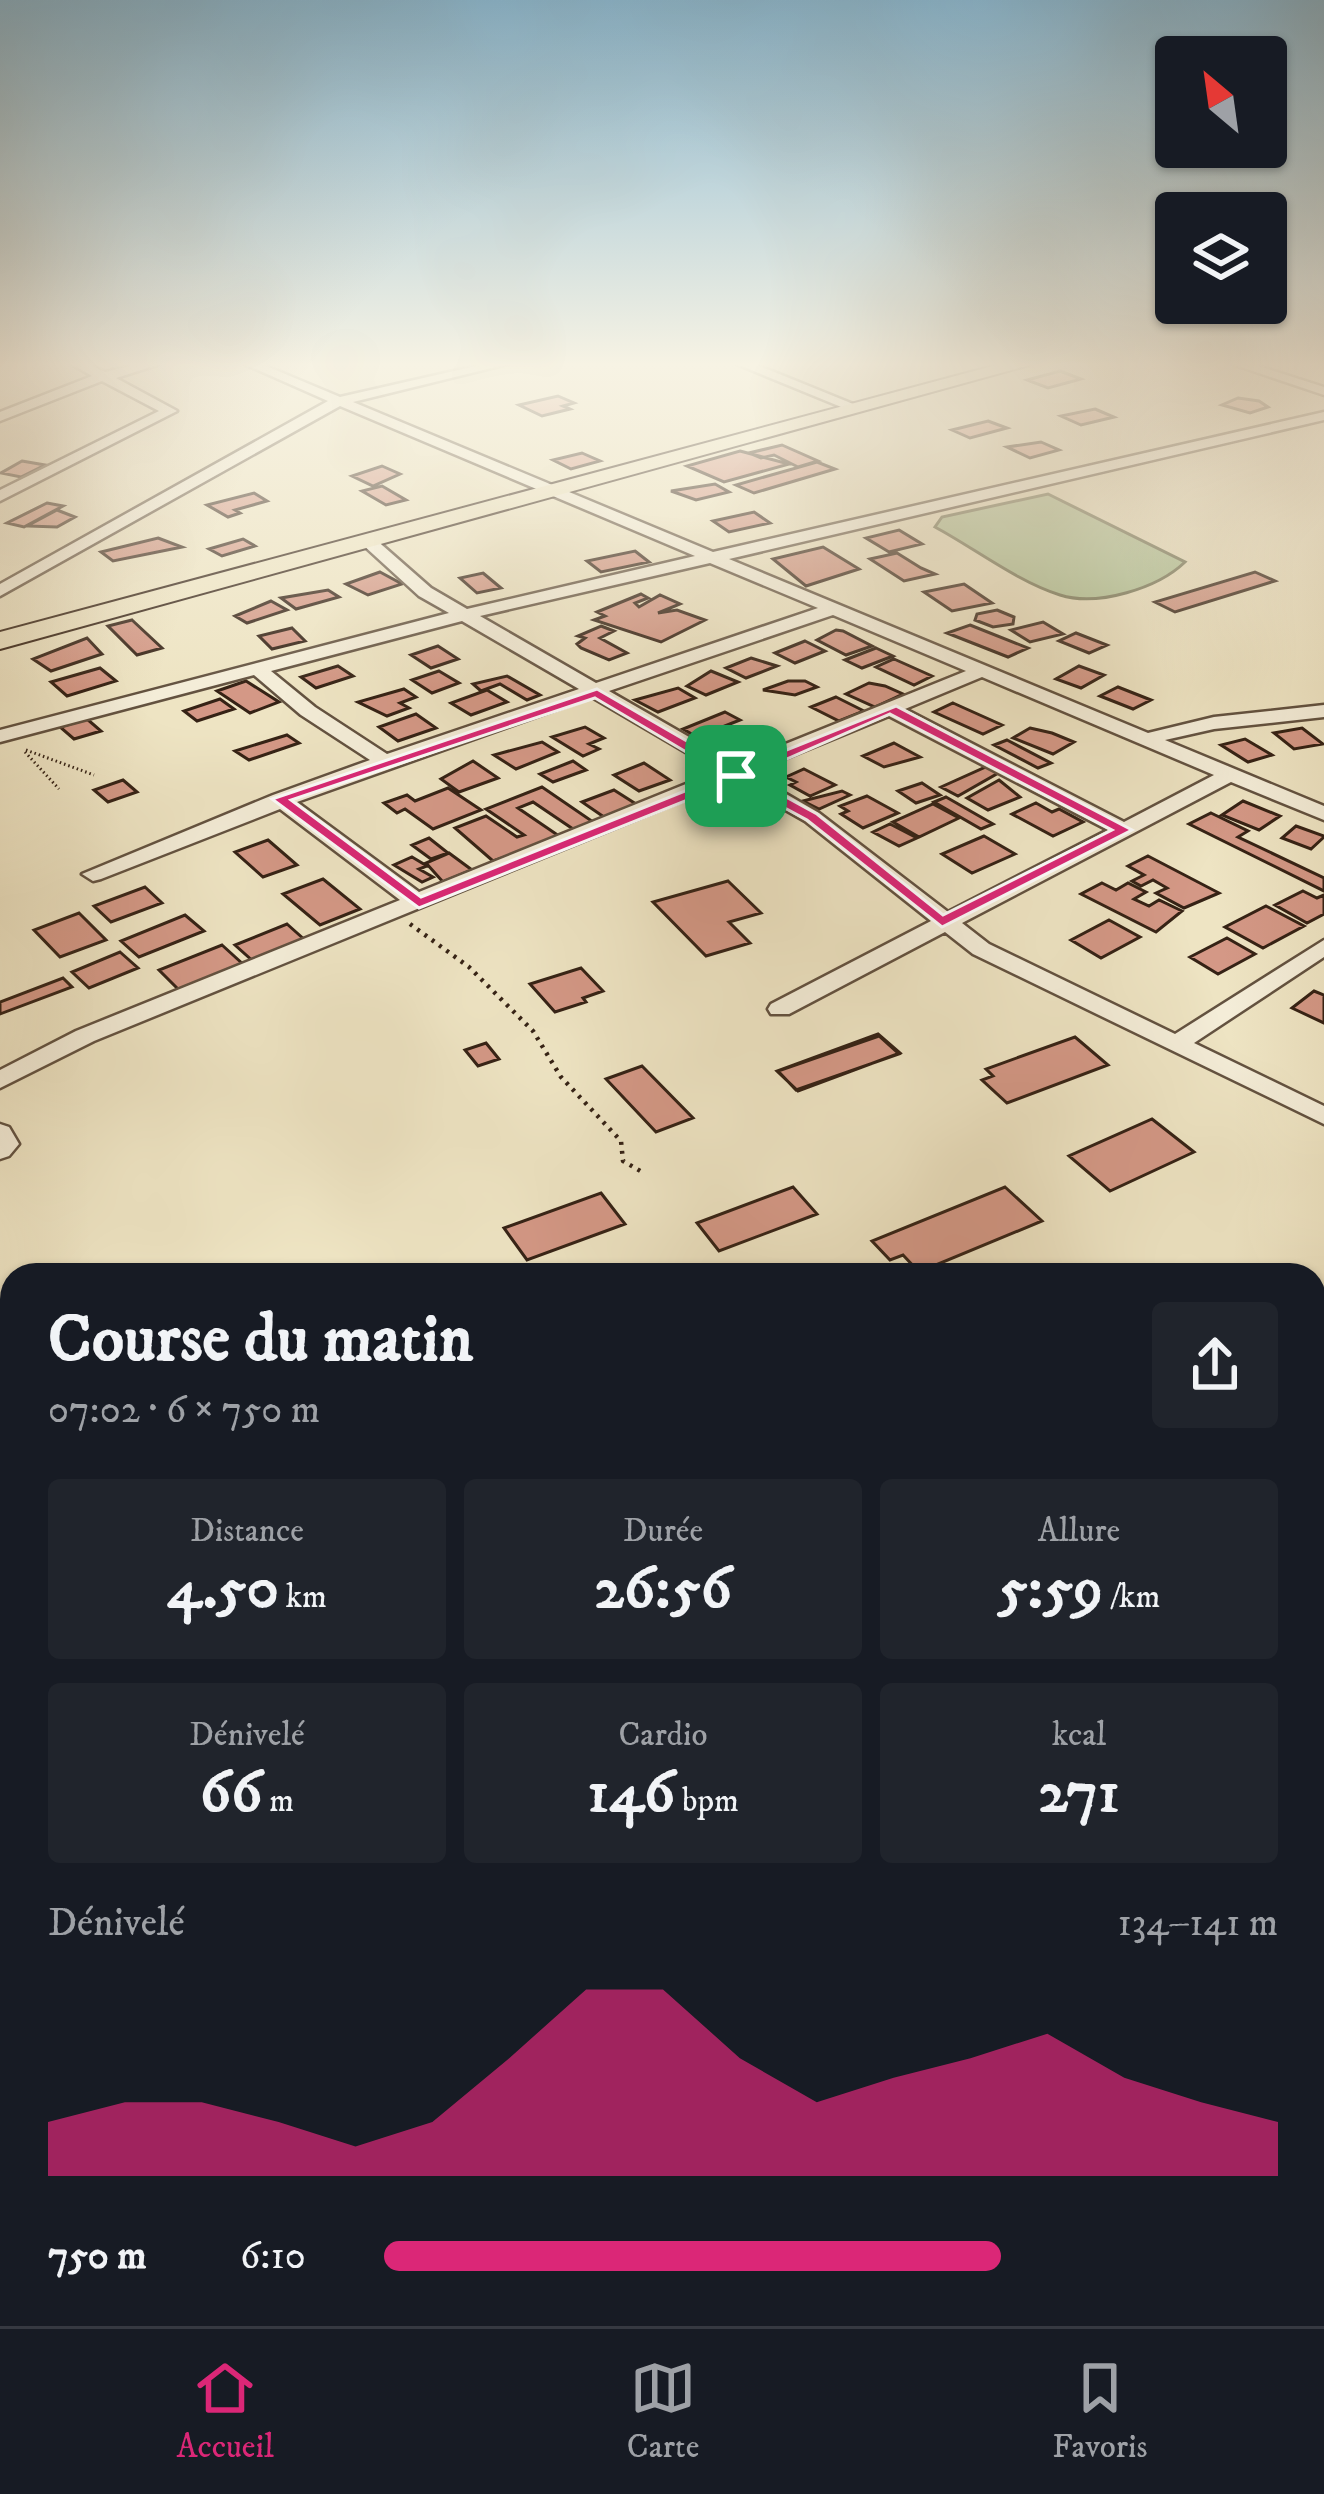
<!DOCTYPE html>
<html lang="fr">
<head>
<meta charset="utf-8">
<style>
  :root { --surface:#171b24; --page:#20242c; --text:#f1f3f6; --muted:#9ea1a6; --line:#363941; --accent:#db2777 }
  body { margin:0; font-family:"IM FELL DW Pica",serif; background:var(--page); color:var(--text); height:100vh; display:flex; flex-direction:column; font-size:45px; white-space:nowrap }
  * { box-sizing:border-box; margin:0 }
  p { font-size:39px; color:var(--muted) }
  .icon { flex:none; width:66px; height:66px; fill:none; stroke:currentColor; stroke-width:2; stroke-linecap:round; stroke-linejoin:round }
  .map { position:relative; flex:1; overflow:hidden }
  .panel { position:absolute; left:0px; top:1263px; width:1326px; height:1065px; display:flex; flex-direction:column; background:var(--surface); border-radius:36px 36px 0 0; box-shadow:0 3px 9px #0004 }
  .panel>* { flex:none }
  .needle { width:78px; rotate:331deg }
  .tools { position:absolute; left:1155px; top:36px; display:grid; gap:24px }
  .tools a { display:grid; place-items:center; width:132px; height:132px; border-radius:12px; background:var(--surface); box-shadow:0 3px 9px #0004; font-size:60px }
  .pin { position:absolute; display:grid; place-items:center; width:102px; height:102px; color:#fff; margin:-51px; border-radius:24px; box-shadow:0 6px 18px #0006 }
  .round { display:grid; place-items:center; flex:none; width:126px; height:126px; border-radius:12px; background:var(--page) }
  .overview { display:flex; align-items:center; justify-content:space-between; height:204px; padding:0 48px }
  h1 { font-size:66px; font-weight:700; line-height:90px }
  .figures { display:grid; grid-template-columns:repeat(3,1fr); gap:18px; height:204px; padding:12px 48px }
  .figures div { display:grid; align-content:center; border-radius:12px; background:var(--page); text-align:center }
  .figures b { font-size:60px; font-weight:700 }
  .figures small { font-size:33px; font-weight:400 }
  .figures p { font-size:33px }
  .chart { height:336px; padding:24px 48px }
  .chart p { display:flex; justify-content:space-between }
  .chart svg { width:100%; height:216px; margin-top:12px; fill:var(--accent); opacity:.7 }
  ul { padding:0 48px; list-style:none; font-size:39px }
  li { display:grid; grid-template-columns:192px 144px 1fr; align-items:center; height:90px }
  li i { height:30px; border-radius:15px; background:var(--accent) }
  .tabs { display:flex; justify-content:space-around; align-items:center; height:168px; border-top:3px solid var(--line); background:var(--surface); font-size:33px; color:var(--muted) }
  .tabs a { display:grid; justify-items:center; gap:6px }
  .tabs .current { color:var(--accent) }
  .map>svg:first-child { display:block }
  .green { fill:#b3c598; stroke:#747456; stroke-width:3 }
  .building { fill:#d49886; stroke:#352215; stroke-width:3 }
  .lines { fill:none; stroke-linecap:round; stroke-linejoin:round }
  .street-casing { stroke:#635240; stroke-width:5 }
  .primary-casing { stroke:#352215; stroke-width:4 }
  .path-far2 { stroke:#352215; stroke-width:3; stroke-dasharray:1.5 3; stroke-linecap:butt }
  .path-far1 { stroke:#352215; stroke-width:4.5; stroke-dasharray:3 6; stroke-linecap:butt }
  .path { stroke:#352215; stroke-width:8; stroke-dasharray:4.5 9; stroke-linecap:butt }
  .street { fill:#f4edd8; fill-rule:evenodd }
  .primary { fill:#eee4c3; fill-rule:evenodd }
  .route { fill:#db2777; stroke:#fff; stroke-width:3; fill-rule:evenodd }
</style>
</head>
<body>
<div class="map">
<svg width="1324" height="2326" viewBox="0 0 1324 2326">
  <rect width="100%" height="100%" fill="#eee4c3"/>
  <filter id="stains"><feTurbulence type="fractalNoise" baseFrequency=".00167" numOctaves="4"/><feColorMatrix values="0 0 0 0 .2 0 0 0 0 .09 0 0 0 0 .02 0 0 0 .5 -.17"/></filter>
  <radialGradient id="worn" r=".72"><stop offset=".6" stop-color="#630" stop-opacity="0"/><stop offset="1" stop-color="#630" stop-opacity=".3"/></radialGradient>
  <path class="green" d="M1048,494L1185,562C1158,588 1098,607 1060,595C1018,582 974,548 935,527L942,517Z"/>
  <path class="building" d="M1060,371L1081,379L1048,388L1027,380Z
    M558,396L574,403L563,406L570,409L542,416L519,405Z
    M1238,398L1259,401L1268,407L1250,413L1222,405Z
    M1095,409L1114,417L1081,425L1061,416Z
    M988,421L1007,428L970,438L952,430Z
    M1041,442L1059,450L1030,458L1007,447Z
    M782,445L818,461L798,467L774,455L761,458L749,453Z
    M740,451L789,464L724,482L687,466Z
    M582,453L600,461L571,469L553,460Z
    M22,461L45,465L21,477L1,473Z
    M817,462L835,469L754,493L736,485Z
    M382,466L400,474L373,486L352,476Z
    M715,484L729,492L696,500L671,491Z
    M382,486L406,500L386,505L362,491Z
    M254,493L267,501L235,510L240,513L228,517L207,505Z
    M47,503L63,506L24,527L7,523Z
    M57,510L75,517L57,527L27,526Z
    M754,512L770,523L729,532L713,521Z
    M899,530L922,544L889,552L866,538Z
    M158,538L182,547L113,561L101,552Z
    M243,539L255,546L222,556L209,549Z
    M823,547L859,569L806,586L773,559Z
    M635,551L649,562L601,572L587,561Z
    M897,553L921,568L935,574L904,581L870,559Z
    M380,572L402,584L368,595L346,584Z
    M1255,572L1275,581L1175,612L1155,602Z
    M483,573L501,588L477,593L460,578Z
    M964,584L992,603L952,611L924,592Z
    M328,590L339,597L296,609L281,598Z
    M641,594L648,598L635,603L639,607L660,595L680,604L658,613L677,610L705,620L661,642L594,620L605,616L597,612Z
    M271,601L287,610L247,623L235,616Z
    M997,610L1014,617L1013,624L993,627L975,620L977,614Z
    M132,620L162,648L137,655L108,626Z
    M1043,622L1063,634L1030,642L1011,630Z
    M970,625L1028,648L1008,657L947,633Z
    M601,626L614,631L600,638L627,653L609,660L581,648L577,644L585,638L578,636Z
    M292,628L305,641L272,649L259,636Z
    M836,630L843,631L872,646L846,655L817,640Z
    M1076,633L1107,645L1089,653L1059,641Z
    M87,638L102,654L51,671L33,659Z
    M805,641L825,651L795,663L775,653Z
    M438,646L458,659L431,668L411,655Z
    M876,648L893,656L862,668L845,660Z
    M751,658L777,666L746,678L726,668Z
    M894,659L932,676L914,685L876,667Z
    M338,666L353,676L316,688L301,677Z
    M1079,666L1104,675L1081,688L1056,679Z
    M100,668L116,681L67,696L51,682Z
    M439,671L459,683L432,693L412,680Z
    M711,671L738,682L706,695L687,686Z
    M507,676L540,695L527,700L500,684L481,691L473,684Z
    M246,681L279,702L250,713L217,691Z
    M788,681H805L817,687L795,695L763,690Z
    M869,683L885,686L903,694L875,707L846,694Z
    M1118,687L1151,700L1133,709L1100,696Z
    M678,688L695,698L658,712L635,700Z
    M404,689L416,697L400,703L409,708L387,716L358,702Z
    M487,690L507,702L471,715L451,703Z
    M836,697L864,711L839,721L811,707Z
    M220,699L234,709L197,721L184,711Z
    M953,703L1002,725L983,734L934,712Z
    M725,712L740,720L697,737L683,729Z
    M416,714L436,728L398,741L379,727Z
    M87,719L101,731L74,739L60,727Z
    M585,727L604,738L589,744L599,749L583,756L552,737Z
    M1030,728L1052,733L1074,742L1053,754L1013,738Z
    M1302,728L1323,744L1294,749L1274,733Z
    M287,735L299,743L249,760L235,751Z
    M1245,739L1272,755L1248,762L1221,745Z
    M1007,740L1051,763L1038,768L994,745Z
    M542,742L558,752L516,769L494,755Z
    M894,743L920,757L884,767L863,756Z
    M473,761L498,778L459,792L441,779Z
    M573,761L586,770L553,782L540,774Z
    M644,763L670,780L639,791L614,775Z
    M988,766L1000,772L958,796L941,787Z
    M804,769L835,785L810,796L790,785L796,782L786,777Z
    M123,780L137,792L108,802L94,790Z
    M999,780L1020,797L988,810L967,798Z
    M922,783L940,795L916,803L898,791Z
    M542,787L599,826L579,833L533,802L518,808L562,838L493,861L455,828L486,816L517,837L524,835L486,809Z
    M448,788L481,810L433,829L405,809L397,813L384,803L407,795L415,801Z
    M614,790L636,804L604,817L582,802Z
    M842,791L850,795L819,809L803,801Z
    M867,796L898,813L863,828L841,814L848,811L840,806Z
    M946,797L993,824L981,829L934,802Z
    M1243,801L1280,816L1259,830L1222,815Z
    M1036,803L1052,812L1059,809L1083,822L1053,836L1012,814Z
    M933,804L959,818L919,837L893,822Z
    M1211,813L1248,831L1238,837L1324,878V891L1189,824Z
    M890,824L917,838L899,846L873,832Z
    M1296,826L1324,836V837L1311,849L1282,838Z
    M984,836L1015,854L972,873L942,854Z
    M429,838L448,853L431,859L412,845Z
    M268,840L297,865L263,877L235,852Z
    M449,853L472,870L443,882L426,863Z
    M1148,856L1219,893L1184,908L1156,893L1167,888L1153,880L1141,886L1132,881L1144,875L1128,866Z
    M412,857L427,866L419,869L433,877L422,882L394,865Z
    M323,879L360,909L320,925L283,894Z
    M728,881L761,913L729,922L750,943L706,956L653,902Z
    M1102,883L1116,890L1128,883L1146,892L1134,899L1149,906L1159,900L1182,911L1156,932L1081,894Z
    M145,887L162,903L111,922L94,906Z
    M1303,891L1317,898L1324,895V914L1307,923L1275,905Z
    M1266,906L1304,926L1263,948L1225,927Z
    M79,913L106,940L60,957L34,930Z
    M185,915L204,931L139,957L121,941Z
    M1109,920L1140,937L1101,958L1071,940Z
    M287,924L306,941L254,962L235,945Z
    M1227,938L1255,954L1218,974L1190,957Z
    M222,945L245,966L181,992L159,970Z
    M120,952L138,968L89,988L72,972Z
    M581,968L603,991L583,998L586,1002L555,1012L530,984Z
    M63,978L72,987L0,1014V1002Z
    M1314,991L1324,995V1023L1292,1008Z
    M878,1034L900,1053L798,1091L777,1071Z
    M879,1036L899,1054L796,1090L778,1071Z
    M1075,1037L1108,1065L1007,1103L982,1080L993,1076L986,1069Z
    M486,1043L499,1059L478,1066L465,1050Z
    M642,1066L693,1118L656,1132L606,1079Z
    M1152,1119L1194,1152L1110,1191L1069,1156Z
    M793,1187L817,1214L719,1251L697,1223Z
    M1005,1187L1042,1221L919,1272L903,1255L890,1260L872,1241Z
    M601,1193L625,1224L527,1260L504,1228Z
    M0,1470L12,1475V1515L0,1510Z
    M0,1529L12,1533V1578L0,1573Z
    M12,2186V2316H27L21,2326H0V2204Z
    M35,2316H102L96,2326H29Z
    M324,2316H457L452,2326H341Z"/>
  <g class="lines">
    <defs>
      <path id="street" d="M70,363H87L105,372L142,363H163L116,378L177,411L0,501V490L159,411L102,381L0,421V412L92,376Z
        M242,363H259L340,397L489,363H512L353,402L713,552L1324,412V420L729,559L1148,733L1214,717L1324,705V717L1214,729L1165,740L1324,806V820L1231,782L962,923L989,944L1175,1034L1324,940V957L1194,1043L1324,1106V1124L973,954L945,932L789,1014H771L768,1009L771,1004L931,921L805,821L733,780L94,1041L0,1088V1070L76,1031L400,900L280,809L101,879L93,881L82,874L273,795L370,760L301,715L254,675L0,742V730L449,613L419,596L362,544V538H374L431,588L467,609L695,556L340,406L0,596V584L328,401ZM710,563L818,608L596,683L480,616ZM833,615L966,671L736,764L609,691ZM462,621L579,689L387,754L315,707L271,671ZM982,677L1214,775L1124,822L905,709ZM592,697L718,771L419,892L297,802ZM889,716L1108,830L948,912L819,813L750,773Z
        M734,363H752L863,408L851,411Z
        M1229,363H1249L1324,387V395Z
        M0,1124L9,1127L19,1144L9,1156L0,1159Z
        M12,1301V1323L0,1324V1302Z
        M588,2316H646L641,2326H584Z
        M1010,2316H1065L1069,2326H1015Z"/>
      <path id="primary" d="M1004,363H1037L0,649V632Z"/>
    </defs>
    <use href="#street" class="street-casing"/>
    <use href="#primary" class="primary-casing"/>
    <path class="path-far2" d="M26,750L94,775
      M25,752L59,789"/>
    <path class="path-far1" d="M410,924L469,967L533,1031L561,1077L621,1141L623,1161L642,1172"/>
    <path class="path" d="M0,1893L12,1881"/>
    <use href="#street" class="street"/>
    <use href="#primary" class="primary"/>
  </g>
  <linearGradient id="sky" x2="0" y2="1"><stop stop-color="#88b8d3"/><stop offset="0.53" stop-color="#f7f3e4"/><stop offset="1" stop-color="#f7f3e4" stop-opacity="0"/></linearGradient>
  <rect width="1324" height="688" fill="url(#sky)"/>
  <path class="route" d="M597,689L737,770L896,706L1132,830L942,927L807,820L735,781L419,908L272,799ZM595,698L725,775L421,897L291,800ZM890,714L1112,830L943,915L817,814L748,776Z"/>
  <rect width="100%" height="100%" filter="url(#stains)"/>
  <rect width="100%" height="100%" fill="url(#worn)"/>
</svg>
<div class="tools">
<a><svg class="needle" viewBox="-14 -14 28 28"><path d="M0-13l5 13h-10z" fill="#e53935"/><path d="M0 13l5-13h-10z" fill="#9ea1a6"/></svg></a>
<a><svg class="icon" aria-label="layers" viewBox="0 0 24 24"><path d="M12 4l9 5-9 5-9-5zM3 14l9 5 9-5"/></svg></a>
</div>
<div class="pin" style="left:736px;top:776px;background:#1e9e55"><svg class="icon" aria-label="arrive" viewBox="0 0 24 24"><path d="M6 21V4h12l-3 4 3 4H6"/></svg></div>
<section class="panel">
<div class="overview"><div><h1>Course du matin</h1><p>07:02 · 6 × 750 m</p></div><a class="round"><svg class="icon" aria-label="share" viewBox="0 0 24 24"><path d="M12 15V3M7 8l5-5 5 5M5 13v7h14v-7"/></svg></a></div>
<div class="figures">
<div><p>Distance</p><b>4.50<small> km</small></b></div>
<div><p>Durée</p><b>26:56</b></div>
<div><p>Allure</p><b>5:59<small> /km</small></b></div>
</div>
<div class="figures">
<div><p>Dénivelé</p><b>66<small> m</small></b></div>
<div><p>Cardio</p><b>146<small> bpm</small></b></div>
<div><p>kcal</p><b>271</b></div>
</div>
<div class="chart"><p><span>Dénivelé</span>134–141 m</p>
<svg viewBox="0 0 160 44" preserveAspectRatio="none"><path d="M0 44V33L10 29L20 29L30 33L40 38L50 33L60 20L70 6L80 6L90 20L100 29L110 24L120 20L130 15L140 24L150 29L160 33V44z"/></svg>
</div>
<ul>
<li><b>750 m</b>6:10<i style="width:69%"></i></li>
</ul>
</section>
</div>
<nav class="tabs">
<a class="current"><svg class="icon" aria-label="home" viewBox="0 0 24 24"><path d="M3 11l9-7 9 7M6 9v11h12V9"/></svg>Accueil</a>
<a><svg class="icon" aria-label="map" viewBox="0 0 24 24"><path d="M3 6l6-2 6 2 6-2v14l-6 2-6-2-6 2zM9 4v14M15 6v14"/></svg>Carte</a>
<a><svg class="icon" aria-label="saved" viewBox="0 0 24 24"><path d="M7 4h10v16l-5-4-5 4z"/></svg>Favoris</a>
</nav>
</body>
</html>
